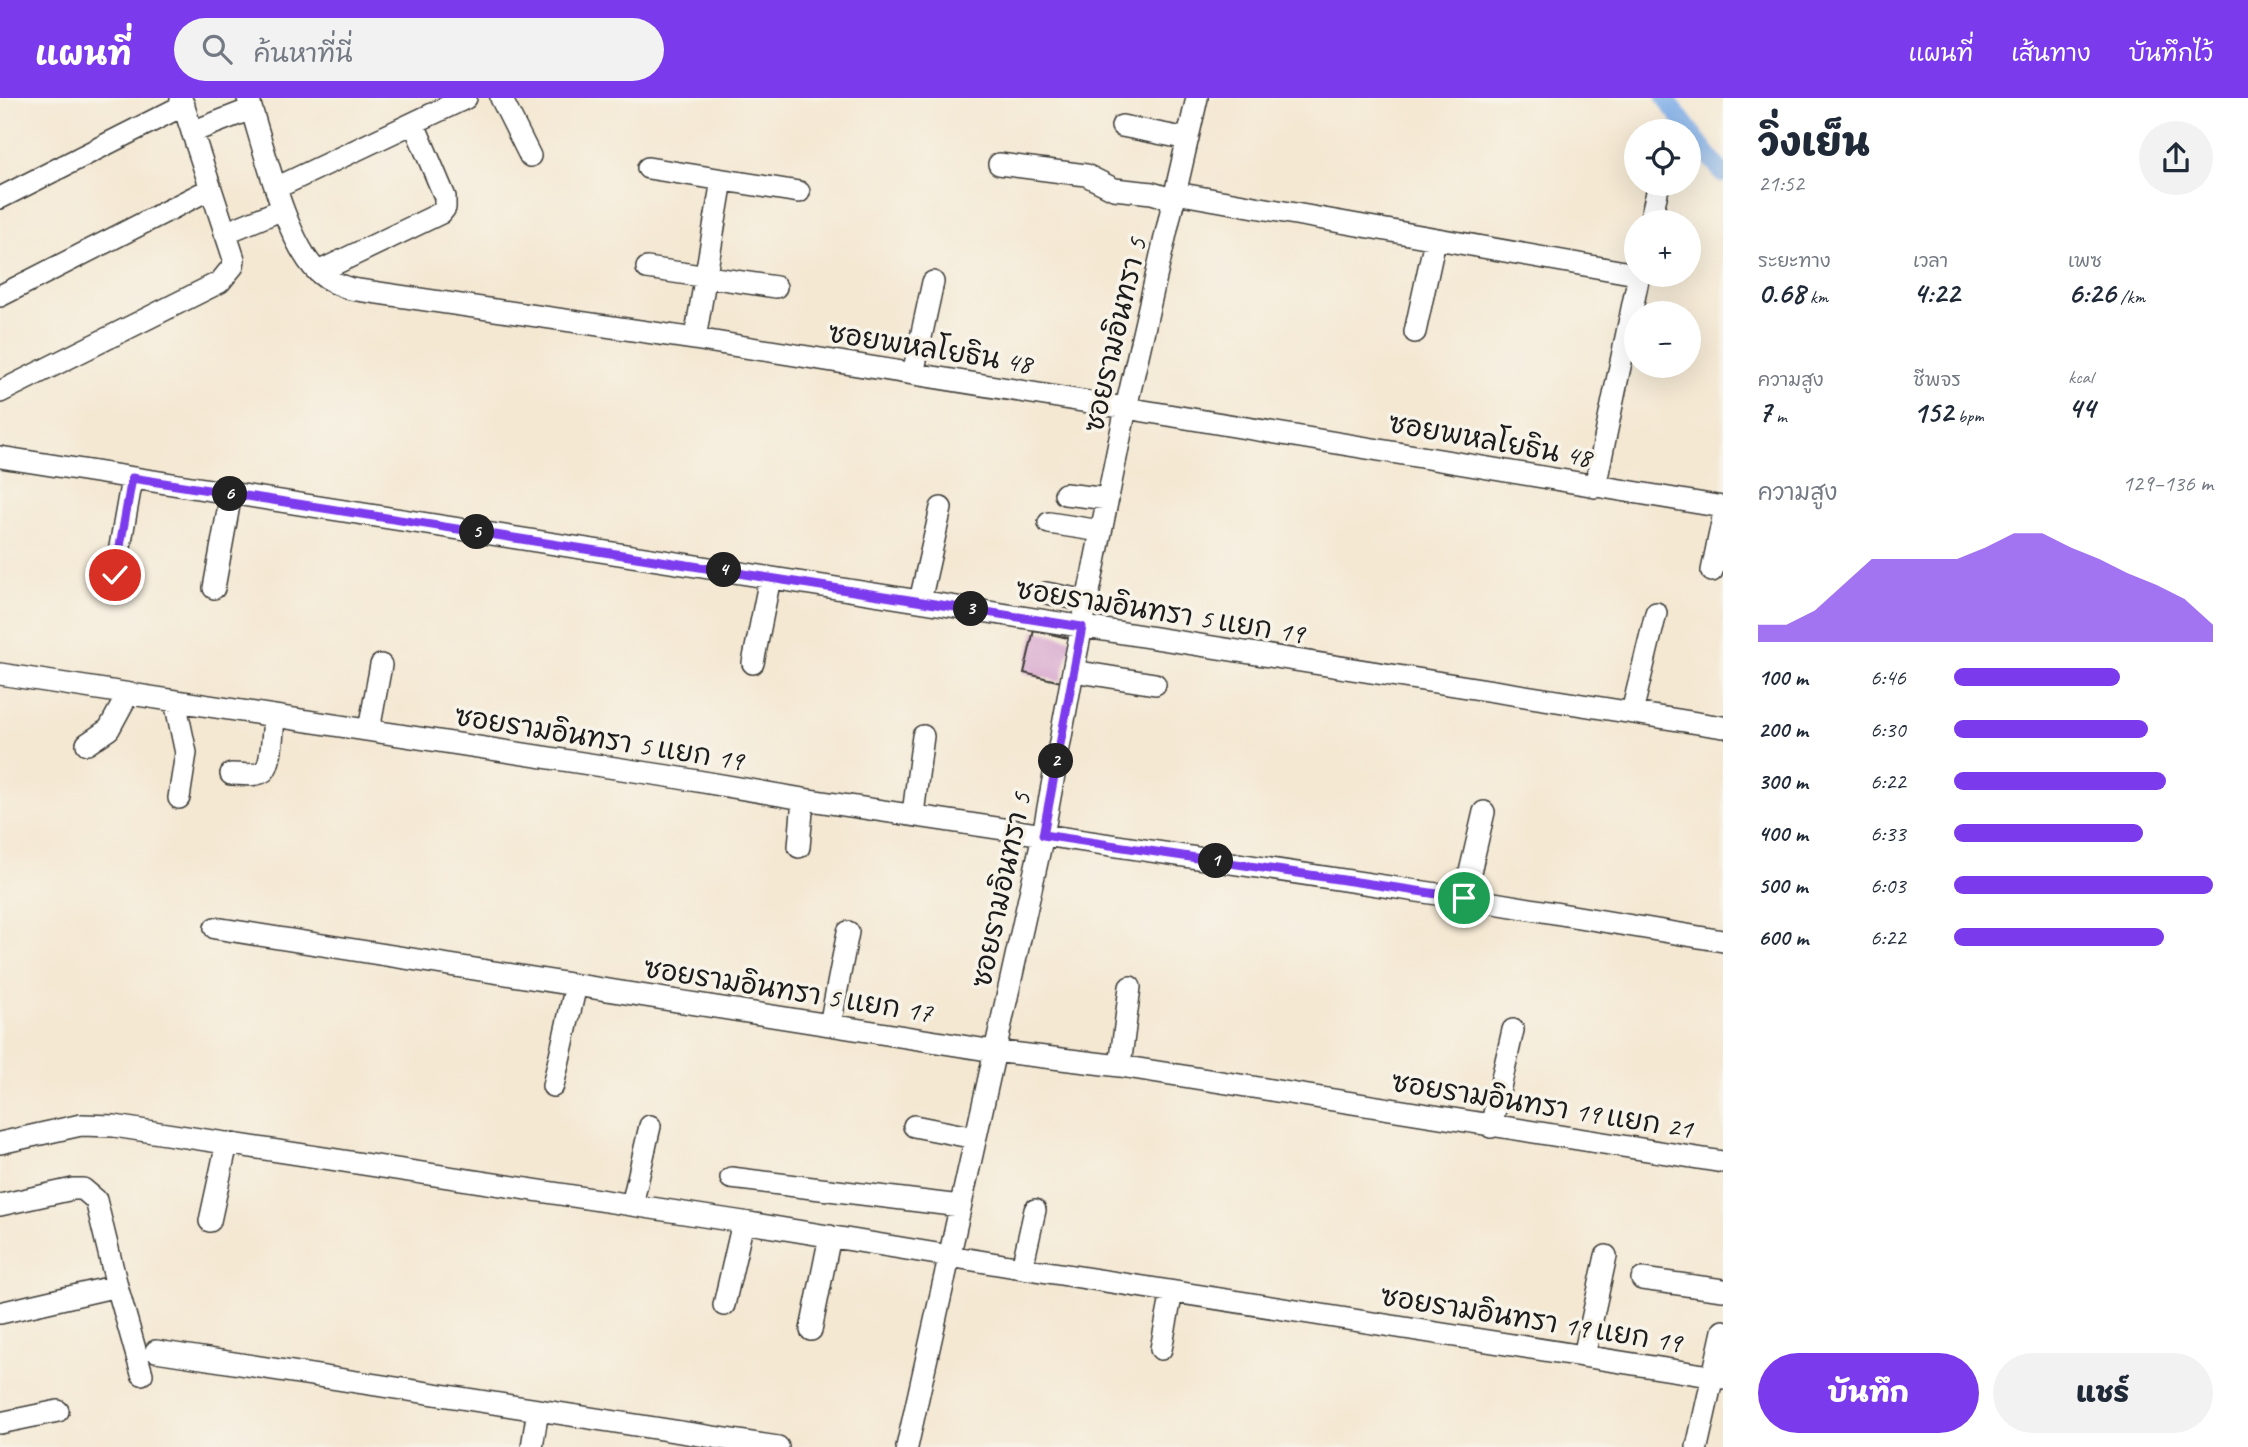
<!DOCTYPE html>
<html lang="th">
<head>
<meta charset="utf-8">
<style>
  :root { --surface:#fff; --page:#f2f2f3; --text:#1f2937; --muted:#747a83; --accent:#7c3aed }
  body { margin:0; font-family:Caveat,"Playpen Sans Thai",sans-serif; background:var(--page); color:var(--text); height:100vh; display:flex; flex-direction:column; font-size:26px; white-space:nowrap }
  * { box-sizing:border-box; margin:0 }
  p { font-size:23px; color:var(--muted) }
  .icon { flex:none; width:38px; height:38px; fill:none; stroke:currentColor; stroke-width:2; stroke-linecap:round; stroke-linejoin:round }
  .map { position:relative; flex:1; overflow:hidden }
  .side { display:flex; flex-direction:column; background:var(--surface); width:525px }
  .side>* { flex:none }
  .buttons { position:absolute; left:1624px; top:21px; display:grid; gap:14px }
  .buttons a { display:grid; place-items:center; width:77px; height:77px; border-radius:50%; background:var(--surface); box-shadow:0 7px 28px #0002; font-size:35px }
  .pin { position:absolute; display:grid; place-items:center; width:60px; height:60px; color:#fff; margin:-30px; border:4px solid #fff; border-radius:50%; box-shadow:0 2px 7px #0007 }
  .km { position:absolute; width:35px; height:35px; margin:-18px; border-radius:50%; background:#222; color:#fff; font-size:19px; line-height:35px; text-align:center }
  .round { display:grid; place-items:center; flex:none; width:74px; height:74px; border-radius:37px; background:var(--page) }
  .summary { display:flex; align-items:center; justify-content:space-between; height:119px; padding:0 35px }
  h1 { font-size:38px; font-weight:800; line-height:52px }
  .stats { display:grid; grid-template-columns:repeat(3,1fr); gap:10px; height:119px; padding:7px 35px }
  .stats div { display:grid; align-content:center }
  .stats b { font-size:30px; font-weight:800 }
  .stats small { font-size:19px; font-weight:400 }
  .stats p { font-size:19px }
  .chart { height:196px; padding:14px 35px }
  .chart p { display:flex; justify-content:space-between }
  .chart svg { width:100%; height:126px; margin-top:7px; fill:var(--accent); opacity:.7 }
  .primary-button { display:flex; gap:14px; margin-top:auto; padding:14px 35px }
  .primary-button a { flex:1; height:80px; border-radius:42px; background:var(--accent); color:#fff; font-size:28px; font-weight:800; line-height:80px; text-align:center }
  .primary-button a+a { background:var(--page); color:var(--text) }
  ul { padding:0 35px; list-style:none; font-size:23px }
  li { display:grid; grid-template-columns:112px 84px 1fr; align-items:center; height:52px }
  li i { height:18px; border-radius:9px; background:var(--accent) }
  header { display:flex; align-items:center; gap:42px; box-sizing:border-box; height:98px; padding:0 35px; background:var(--accent); color:#fff }
  header strong { font-size:33px }
  nav { display:flex; gap:38px; margin-inline-start:auto; font-size:24px }
  .search { width:490px; height:63px; background:var(--page); display:flex; align-items:center; gap:18px; box-sizing:border-box; padding:0 24px; border-radius:38px; color:var(--muted); font-size:26px }
  main { display:flex; flex:1; min-height:0 }
  .map>svg:first-child { display:block }
  .lines { fill:none; stroke-linecap:round; stroke-linejoin:round }
  .canal { stroke:#7eade8; stroke-width:18 }
  .building { fill:#d6a3cd }
  .minor-casing { stroke:#3c3b37; stroke-width:24 }
  .minor { stroke:#fff; stroke-width:21 }
  .route-casing { stroke:#fff; stroke-width:14 }
  .route { stroke:#7c3aed; stroke-width:9 }
  .labels { text-anchor:middle; dominant-baseline:central; stroke-width:7; stroke-linejoin:round; paint-order:stroke }
  .street-label { font-size:28px; fill:#1c1c1c; stroke:#f7f3e8 }
</style>
</head>
<body>
<header>
<strong>แผนที่</strong>
<div class="search"><svg class="icon" aria-label="search" viewBox="0 0 24 24"><circle cx="10" cy="10" r="6"/><path d="M15 15l6 6"/></svg>ค้นหาที่นี่</div>
<nav><a>แผนที่</a><a>เส้นทาง</a><a>บันทึกไว้</a></nav>
</header>
<main>
<div class="map">
<svg width="1723" height="1349" viewBox="0 0 1723 1349">
  <rect width="100%" height="100%" fill="#f7f3e8"/>
  <filter id="ink" filterUnits="userSpaceOnUse"><feTurbulence type="fractalNoise" baseFrequency=".0143" numOctaves="2"/><feDisplacementMap in="SourceGraphic" scale="14" xChannelSelector="R" yChannelSelector="G"/><feConvolveMatrix kernelMatrix="1 2 1 2 8 2 1 2 1" color-interpolation-filters="sRGB"/></filter>
  <filter id="wash" filterUnits="userSpaceOnUse"><feTurbulence type="fractalNoise" baseFrequency=".00686" numOctaves="4" result="noise"/><feDisplacementMap in="SourceGraphic" scale="28" xChannelSelector="R" yChannelSelector="G"/><feGaussianBlur stdDeviation="1.57" result="paint"/><feColorMatrix in="noise" values="0 0 0 0 0 0 0 0 0 0 0 0 0 0 0 0 0 1.4 0 .05"/><feComposite in="paint" operator="in"/></filter>
  <g filter="url(#wash)">
    <rect width="100%" height="100%" fill="#f4e8d3"/>
    <g class="lines">
      <path class="canal" d="M1665,0L1723,76"/>
    </g>
    <g id="blocks">
      <path class="building" d="M1034,532L1072,541L1061,584L1024,575Z"/>
    </g>
  </g>
  <g filter="url(#ink)">
    <use href="#blocks" fill-opacity="0" stroke="#3c3b37" stroke-width="2"/>
    <g class="lines">
      <defs>
        <path id="minor" d="M248,0C262,43 286,145 318,174C328,183 339,187 351,191L695,241L1126,310L1723,409
          M501,0L530,58
          M1122,28L1188,41
          M192,34L251,11
          M999,66L1086,77L1114,91L1152,95L1175,102
          M648,70L799,94
          M276,90L466,0
          M1176,95L1636,176
          M0,100L184,7
          M1650,124L1659,86
          M225,135L283,111
          M647,170L776,189
          M318,174L441,115L445,110V99L414,26
          M0,198L210,91
          M1415,234L1435,142
          M695,241L722,82
          M913,276L933,184
          M0,294L220,184L233,168L234,161L181,0
          M0,359L1723,629
          M1595,389L1639,177
          M1065,396L1108,401
          M1049,425L1101,433
          M1712,473L1723,420
          M115,477L132,381
          M214,490L231,396
          M1046,495L1088,503
          M920,503L941,410
          M753,565L770,480
          M1073,573L1155,586
          M0,576L674,679L803,701L1464,800L1723,843
          M175,603L186,655L179,700
          M1632,614L1656,515
          M369,632L381,567
          M87,646L109,631L128,596
          M231,676C241,676 256,679 264,673C272,666 273,629 274,618
          M913,716L923,638
          M799,749L803,701
          M1464,800L1484,714
          M215,830L994,953L1120,968L1723,1064
          M830,927L848,834
          M1120,968L1130,889
          M553,988L576,887
          M914,1028L975,1040
          M1491,1029L1513,932
          M0,1045L81,1027L114,1028L743,1124L1022,1170L1723,1280
          M731,1080L960,1108
          M0,1107L73,1091H83L96,1102L117,1188L142,1276
          M632,1107L650,1028
          M210,1123L227,1045
          M1022,1170L1035,1112
          M1642,1181L1723,1192
          M724,1207L743,1124
          M0,1215L117,1188
          M811,1232L830,1138
          M1161,1251L1172,1194
          M156,1253L778,1349
          M1584,1258L1606,1158
          M0,1325L58,1313
          M532,1349L538,1312
          M907,1349L1043,737L1073,573L1126,310L1197,0
          M1697,1349L1723,1233"/>
      </defs>
      <use href="#minor" class="minor-casing"/>
      <use href="#minor" class="minor"/>
    </g>
  </g>
  <g class="lines" filter="url(#ink)">
    <defs>
      <path id="route" d="M115,477L132,380L1082,529L1043,737L1464,800"/>
    </defs>
    <use href="#route" class="route-casing"/>
    <use href="#route" class="route"/>
  </g>
  <g class="labels">
    <g class="street-label">
      <text transform="translate(1115 237) rotate(-77)">ซอยรามอินทรา 5</text>
      <text transform="translate(930 250) rotate(9)">ซอยพหลโยธิน 48</text>
      <text transform="translate(1490 342) rotate(10)">ซอยพหลโยธิน 48</text>
      <text transform="translate(1160 513) rotate(9)">ซอยรามอินทรา 5 แยก 19</text>
      <text transform="translate(599 640) rotate(9)">ซอยรามอินทรา 5 แยก 19</text>
      <text transform="translate(1001 792) rotate(-78)">ซอยรามอินทรา 5</text>
      <text transform="translate(788 892) rotate(9)">ซอยรามอินทรา 5 แยก 17</text>
      <text transform="translate(1542 1007) rotate(9)">ซอยรามอินทรา 19 แยก 21</text>
      <text transform="translate(1531 1221) rotate(9)">ซอยรามอินทรา 19 แยก 19</text>
    </g>
  </g>
</svg>
<div class="buttons">
<a><svg class="icon" aria-label="locate" viewBox="0 0 24 24"><circle cx="12" cy="12" r="6"/><path d="M12 2v4M12 18v4M2 12h4M18 12h4"/></svg></a>
<a>+</a>
<a>−</a>
</div>
<div class="pin" style="left:1464px;top:800px;background:#1e9e55"><svg class="icon" aria-label="arrive" viewBox="0 0 24 24"><path d="M6 21V4h12l-3 4 3 4H6"/></svg></div>
<div class="pin" style="left:115px;top:477px;background:#d93025"><svg class="icon" aria-label="check" viewBox="0 0 24 24"><path d="M5 12l5 5 9-10"/></svg></div>
<b class="km" style="left:1216px;top:763px">1</b>
<b class="km" style="left:1056px;top:663px">2</b>
<b class="km" style="left:971px;top:511px">3</b>
<b class="km" style="left:724px;top:472px">4</b>
<b class="km" style="left:477px;top:434px">5</b>
<b class="km" style="left:230px;top:396px">6</b>
</div>
<section class="side">
<div class="summary"><div><h1>วิ่งเย็น</h1><p>21:52</p></div><a class="round"><svg class="icon" aria-label="share" viewBox="0 0 24 24"><path d="M12 15V3M7 8l5-5 5 5M5 13v7h14v-7"/></svg></a></div>
<div class="stats">
<div><p>ระยะทาง</p><b>0.68<small> km</small></b></div>
<div><p>เวลา</p><b>4:22</b></div>
<div><p>เพซ</p><b>6:26<small> /km</small></b></div>
</div>
<div class="stats">
<div><p>ความสูง</p><b>7<small> m</small></b></div>
<div><p>ชีพจร</p><b>152<small> bpm</small></b></div>
<div><p>kcal</p><b>44</b></div>
</div>
<div class="chart"><p><span>ความสูง</span>129–136 m</p>
<svg viewBox="0 0 160 44" preserveAspectRatio="none"><path d="M0 44V38L10 38L20 33L30 24L40 15L50 15L60 15L70 15L80 11L90 6L100 6L110 11L120 15L130 20L140 24L150 29L160 38V44z"/></svg>
</div>
<ul>
<li><b>100 m</b>6:46<i style="width:64%"></i></li>
<li><b>200 m</b>6:30<i style="width:75%"></i></li>
<li><b>300 m</b>6:22<i style="width:82%"></i></li>
<li><b>400 m</b>6:33<i style="width:73%"></i></li>
<li><b>500 m</b>6:03<i style="width:100%"></i></li>
<li><b>600 m</b>6:22<i style="width:81%"></i></li>
</ul>
<div class="primary-button"><a>บันทึก</a><a>แชร์</a></div>
</section>
</main>
</body>
</html>
